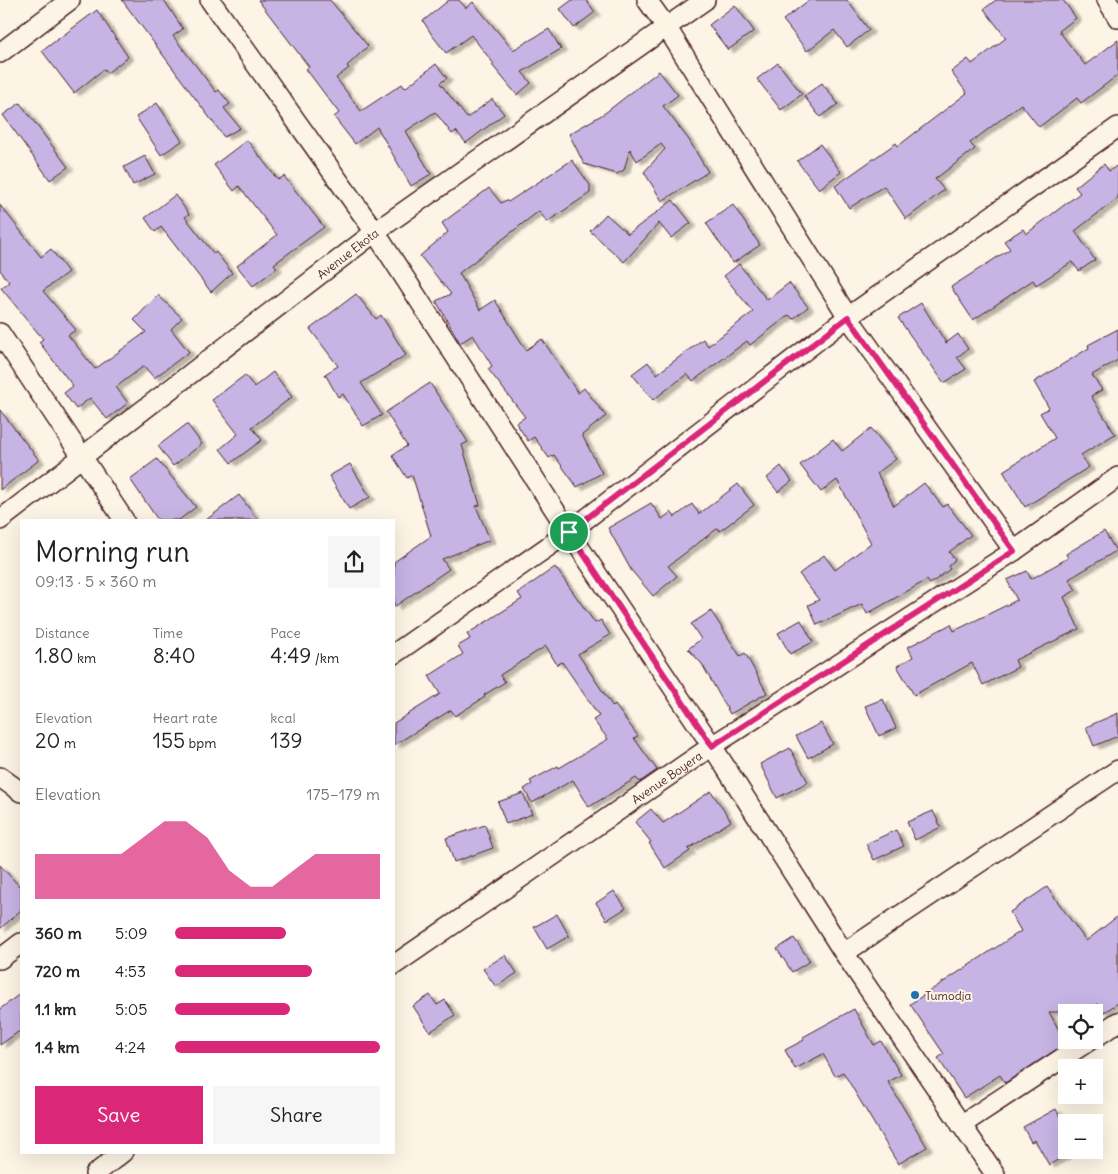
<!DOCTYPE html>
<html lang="en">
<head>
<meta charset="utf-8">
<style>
  :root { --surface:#fff; --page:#f6f6f6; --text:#222; --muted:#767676; --accent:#db2777 }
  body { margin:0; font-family:Delius,sans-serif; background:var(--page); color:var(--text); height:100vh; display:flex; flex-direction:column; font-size:19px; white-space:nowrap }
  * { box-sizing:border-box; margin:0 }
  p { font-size:16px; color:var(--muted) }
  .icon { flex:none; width:28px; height:28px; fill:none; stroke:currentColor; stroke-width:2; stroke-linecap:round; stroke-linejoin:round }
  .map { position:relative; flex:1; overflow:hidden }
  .sheet { position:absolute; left:20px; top:519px; width:375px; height:635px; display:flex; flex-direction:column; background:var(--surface); border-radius:0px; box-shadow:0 5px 20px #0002 }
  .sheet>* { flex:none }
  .tools { position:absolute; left:1058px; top:1004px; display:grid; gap:10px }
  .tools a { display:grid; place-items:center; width:45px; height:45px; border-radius:0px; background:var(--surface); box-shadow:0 5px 20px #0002; font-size:25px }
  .pin { position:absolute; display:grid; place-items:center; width:42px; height:42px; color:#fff; margin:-21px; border:2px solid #fff; border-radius:50%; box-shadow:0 1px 5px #0007 }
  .round { display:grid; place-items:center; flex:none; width:52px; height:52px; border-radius:0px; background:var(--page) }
  .headline { display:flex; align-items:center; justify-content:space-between; height:85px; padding:0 15px }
  h1 { font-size:28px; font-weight:600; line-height:38px }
  .stats { display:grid; grid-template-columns:repeat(3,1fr); gap:8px; height:85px; padding:5px 15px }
  .stats div { display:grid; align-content:center }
  .stats b { font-size:21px; font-weight:600 }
  .stats small { font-size:14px; font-weight:400 }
  .stats p { font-size:14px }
  .chart { height:140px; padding:10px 15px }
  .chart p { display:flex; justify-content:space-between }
  .chart svg { width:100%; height:90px; margin-top:5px; fill:var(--accent); opacity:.7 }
  .cta { display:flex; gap:10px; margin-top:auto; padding:10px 15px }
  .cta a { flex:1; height:58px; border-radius:0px; background:var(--accent); color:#fff; font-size:20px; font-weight:600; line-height:58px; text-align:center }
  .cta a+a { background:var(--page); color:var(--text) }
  ul { padding:0 15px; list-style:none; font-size:16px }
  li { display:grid; grid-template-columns:80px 60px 1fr; align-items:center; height:38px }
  li i { height:12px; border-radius:6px; background:var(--accent) }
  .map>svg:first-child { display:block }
  .building { fill:#c6b4e4; stroke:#4a1f2b; filter:url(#shadow) }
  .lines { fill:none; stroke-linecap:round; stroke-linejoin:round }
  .street-casing { stroke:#4a1f2b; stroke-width:22 }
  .street { stroke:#fcf5e5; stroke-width:19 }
  .route-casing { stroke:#fff; stroke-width:10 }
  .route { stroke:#db2777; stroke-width:6 }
  .poi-dot { fill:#1f6fb2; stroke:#fcf5e5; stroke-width:2 }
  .labels { text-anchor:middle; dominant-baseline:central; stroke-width:4; stroke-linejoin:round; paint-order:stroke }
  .street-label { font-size:12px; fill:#4a1f2b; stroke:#fcf5e5 }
  .poi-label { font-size:12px; fill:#4a1f2b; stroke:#fcf5e5; text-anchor:start }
</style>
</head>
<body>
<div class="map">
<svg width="1118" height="1174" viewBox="0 0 1118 1174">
  <defs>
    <filter id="shadow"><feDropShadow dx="5.5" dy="3" stdDeviation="1" flood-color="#0004"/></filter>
  </defs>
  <rect width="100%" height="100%" fill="#fcf5e5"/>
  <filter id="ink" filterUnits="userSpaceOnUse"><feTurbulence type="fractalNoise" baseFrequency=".02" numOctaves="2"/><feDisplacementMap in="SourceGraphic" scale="10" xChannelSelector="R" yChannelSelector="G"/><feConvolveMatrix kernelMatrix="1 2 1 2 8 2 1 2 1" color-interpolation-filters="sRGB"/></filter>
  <g filter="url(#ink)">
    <path class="building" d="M122,0H164L183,29L173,36L216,92L219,90L230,104L224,108L240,128L224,137Z
      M258,0H330L368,46L347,66L349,68L336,78L361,111L402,84L405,88L436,64L447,78L440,83L467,118L492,99L504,114L466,143L456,131L452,134L435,112L406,131L431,174L411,186L377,127L355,144L334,117L339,113L306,69L309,67Z
      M449,0H459L466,8L473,2L513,50L549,29L561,49L522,72L531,83L517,95L492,65L494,64L471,35L446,53L432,35L423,21Z
      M572,0H586L595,12L574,28L560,9Z
      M809,0H847L869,30L847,47L834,30L807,51L783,20Z
      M996,0H1063L1076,18L1059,31L1085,65L1118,40V75L1081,103L1077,98L1039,127L1021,104L970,143L975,149L935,179L944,190L906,219L884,186L849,208L835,186L896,143L898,146L967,93L951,72L968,59L972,64L1006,38L984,9Z
      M735,5L754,31L728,50L709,25Z
      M97,10L128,57L107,73L104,69L74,93L42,51Z
      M778,63L802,94L781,110L757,79Z
      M659,71L678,95L663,106L689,140L708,172L662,201L644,172L665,149L661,144L637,161L630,149L624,170L617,174L584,164L569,134L605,113Z
      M822,83L838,104L820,117L804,96Z
      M20,103L68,167L50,180L3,115Z
      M157,103L182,141L161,155L136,117Z
      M247,140L278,180L284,176L324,227L274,264L277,268L253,286L237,266L277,235L239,186L234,191L214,165Z
      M820,144L841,172L819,189L797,161Z
      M145,156L155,174L133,185L124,167Z
      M572,160L590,185V193L547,222L539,211L459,273L480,310L495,300L526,350L542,339L578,393L584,388L606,416L582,435L602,473L577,487L554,455L549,458L534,437L528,441L516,423L525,417L488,369L492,366L473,335L460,343L436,301L451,294L420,256L448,232L442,223L489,188L501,203L506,200L508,202Z
      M1104,164L1109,171L1118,165V198L1075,231L1095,260L1079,271L1072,262L1036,285L1033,280L973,320L951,287L1010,249L1004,241L1023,229L1026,234L1080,193L1075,187Z
      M175,195L189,214L185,217L214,254L216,252L232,273L211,292L161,227L155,232L145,218Z
      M673,200L691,223L671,238L659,223L624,262L590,231L606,214L628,234Z
      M0,205L41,257L51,249L68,272L43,291L76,330L68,335L95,369L146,332L134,320L158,295L182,318L171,329L189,352L154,378L144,366L116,387L128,403L107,419L90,398L76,409L64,393L73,386L39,342L43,339L1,288L9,282L0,270Z
      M733,205L760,245L733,263L706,223Z
      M739,264L767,300L789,283L808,307L793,319L789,315L750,345L747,341L693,381L687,374L653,400L632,374L648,362L657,374L703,339L708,346L753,312L724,276Z
      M356,294L376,319L381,315L406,355L361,383L382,415L363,426L343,394L338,397L325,374L338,366L310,329Z
      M921,303L946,343L958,334L968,349L957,357L966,369L944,383L898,318Z
      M1118,329V360L1092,375L1102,390L1091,396L1115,434L1081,455L1089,467L1025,507L1003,471L1055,438L1040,413L1049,408L1034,382L1089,348L1088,345Z
      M273,372L292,397L252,427L262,440L231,463L220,449L238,434L212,400L245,375L254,387Z
      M430,383L468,442L462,445L480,505L476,506L490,540L442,559L449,569L394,607V562L431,536L412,475L407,478L392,455L407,446L386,412Z
      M0,410L39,460L0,490Z
      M187,424L202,444L173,466L158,446Z
      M871,428L896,459L877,473L894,506L924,483L943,507L947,504L971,535L949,552L955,560L948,566L950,569L930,584L927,580L867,614L862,604L817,625L808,605L819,600L799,574L824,555L835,570L871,543L837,480L821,492L800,465L833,439L842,451Z
      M157,459L196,507L179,520H158L130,479Z
      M350,464L370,497L349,509L329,476Z
      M781,466L792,481L778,492L767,478Z
      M738,484L754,505L720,531L718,528L668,566L677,576L653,596L631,570L608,528L651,503L662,519L671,512L675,517L692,504L699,514Z
      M239,495L258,520H206Z
      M1104,531L1116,551L1069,579L1076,590L1064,597L1079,629L1015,660L1018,667L983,685L972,663L914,695L897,666L913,657L908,647L951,624L954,631L1017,600L1007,580L1027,571L1031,579L1068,558L1066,554Z
      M555,567L595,623L601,620L610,635L578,654L613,707L615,705L638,736L634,738L657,770L640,782L636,778L589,807L573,780L532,803L524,789L532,784L530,781L558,766L559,768L608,739L593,720L599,716L562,662L557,665L546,646L500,675L505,682L484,695L485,697L455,716L451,710L394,745V723L440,694L429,676L463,654L458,646L470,639L467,634L522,599L518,593Z
      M711,611L740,656L745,653L767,693L730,714L702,664L688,649L701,639L691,624Z
      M801,620L813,642L790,654L778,633Z
      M883,699L896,728L879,736L865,706Z
      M1118,713V736L1094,746L1086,727Z
      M821,723L833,744L808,758L796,736Z
      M790,748L808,782L777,798L760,764Z
      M711,791L731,821L688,849L690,851L665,868L649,843L651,842L635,822L651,809L663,823Z
      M523,793L532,814L506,824L498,802Z
      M933,811L941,827L915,840L907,822Z
      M485,825L493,848L454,862L446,838Z
      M896,830L904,846L874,860L866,844Z
      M0,865L21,888V910L0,929Z
      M1047,887L1086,941L1118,916V1003L1103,1013L1098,1004L1085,1012H1049L1066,1043L1005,1083L1000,1075L964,1098L938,1058L944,1054L910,1004L1021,931L1010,912Z
      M614,891L626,908L607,920L596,903Z
      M557,914L569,936L547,949L534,927Z
      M794,938L810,961L792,972L777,949Z
      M505,955L517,973L496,987L483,969Z
      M21,993V1030L0,1045V1009Z
      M430,995L437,1005L445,1000L455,1015L430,1032L413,1006Z
      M854,1009L874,1045L881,1041L901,1075L888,1082L927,1147L898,1164L843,1072L835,1076L823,1054L795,1069L785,1050L804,1040L803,1037Z
      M1056,1109L1066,1128V1155L1049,1165L1035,1140L1031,1142L1023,1127Z"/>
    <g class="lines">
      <defs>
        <g id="street">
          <path d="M210,0L375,232L569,532L712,746L844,953L995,1174"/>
          <path d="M647,0L667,28L848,317L1014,551"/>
          <path d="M1107,0L1118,18"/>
          <path d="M0,53L70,0"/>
          <path d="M0,333L124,520"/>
          <path id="s1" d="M0,520L375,232L705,0"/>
          <path d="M394,654L569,532L848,317L1118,127"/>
          <path d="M0,777L21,792"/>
          <path d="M844,953L1118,770"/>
          <path d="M0,959L21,943"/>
          <path id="s2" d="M394,965L712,746L1014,551L1118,477"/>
          <path d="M1094,1038L1118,1022"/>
          <path d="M961,1125L1090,1040"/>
          <path d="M95,1174L123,1152"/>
        </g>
      </defs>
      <use href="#street" class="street-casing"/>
      <use href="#street" class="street"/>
    </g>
  </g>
  <g class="lines" filter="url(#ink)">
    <defs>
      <path id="route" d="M848,317L1014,551L712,746L569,532Z"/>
    </defs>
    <use href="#route" class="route-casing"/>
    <use href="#route" class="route"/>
  </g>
  <circle class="poi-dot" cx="915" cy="995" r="5"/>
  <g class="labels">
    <g class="street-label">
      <text stroke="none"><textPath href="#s1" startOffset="438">Avenue Ekota</textPath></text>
      <text stroke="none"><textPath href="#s2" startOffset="331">Avenue Boyera</textPath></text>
    </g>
    <g class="poi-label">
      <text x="925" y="995">Tumodja</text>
    </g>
  </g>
</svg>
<div class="tools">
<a><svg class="icon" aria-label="locate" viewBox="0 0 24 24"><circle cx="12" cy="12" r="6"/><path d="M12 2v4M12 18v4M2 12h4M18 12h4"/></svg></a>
<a>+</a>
<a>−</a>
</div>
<div class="pin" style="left:569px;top:532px;background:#1e9e55"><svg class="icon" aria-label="arrive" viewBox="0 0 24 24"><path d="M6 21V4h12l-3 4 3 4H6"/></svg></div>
<section class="sheet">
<div class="headline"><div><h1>Morning run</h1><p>09:13 · 5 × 360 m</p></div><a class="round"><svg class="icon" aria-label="share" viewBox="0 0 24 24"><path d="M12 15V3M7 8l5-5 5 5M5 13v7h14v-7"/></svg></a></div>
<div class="stats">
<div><p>Distance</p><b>1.80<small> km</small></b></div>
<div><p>Time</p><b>8:40</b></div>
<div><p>Pace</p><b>4:49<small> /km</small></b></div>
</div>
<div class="stats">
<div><p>Elevation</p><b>20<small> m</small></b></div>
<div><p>Heart rate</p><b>155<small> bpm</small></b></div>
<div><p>kcal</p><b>139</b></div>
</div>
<div class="chart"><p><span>Elevation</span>175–179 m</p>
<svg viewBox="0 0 160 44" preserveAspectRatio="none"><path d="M0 44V22L10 22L20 22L30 22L40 22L50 14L60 6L70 6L80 14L90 30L100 38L110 38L120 30L130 22L140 22L150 22L160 22V44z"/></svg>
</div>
<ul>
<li><b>360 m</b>5:09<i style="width:54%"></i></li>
<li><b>720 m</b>4:53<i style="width:67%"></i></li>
<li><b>1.1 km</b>5:05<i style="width:56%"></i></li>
<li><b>1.4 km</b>4:24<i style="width:100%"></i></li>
</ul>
<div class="cta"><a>Save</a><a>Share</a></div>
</section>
</div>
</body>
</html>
